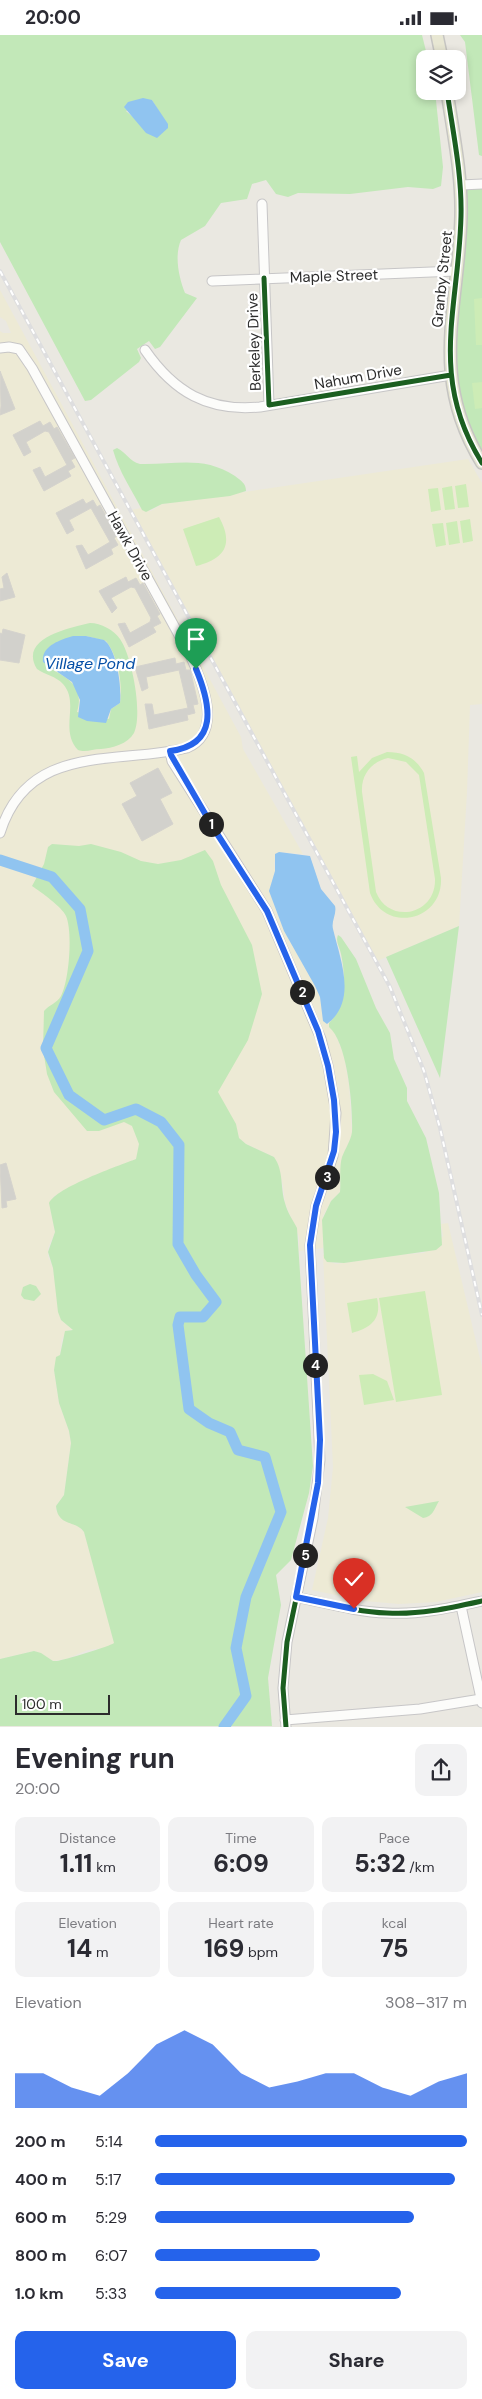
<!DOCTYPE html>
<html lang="en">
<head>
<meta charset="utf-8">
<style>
  :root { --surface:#fff; --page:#f2f2f3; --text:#2b2b33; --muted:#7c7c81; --accent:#2563eb }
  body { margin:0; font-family:"DM Sans",sans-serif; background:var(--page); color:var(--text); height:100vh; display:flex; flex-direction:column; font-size:19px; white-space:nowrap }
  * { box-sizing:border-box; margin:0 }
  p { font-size:16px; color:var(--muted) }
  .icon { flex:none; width:28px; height:28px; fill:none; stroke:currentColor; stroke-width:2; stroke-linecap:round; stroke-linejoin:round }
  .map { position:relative; height:1692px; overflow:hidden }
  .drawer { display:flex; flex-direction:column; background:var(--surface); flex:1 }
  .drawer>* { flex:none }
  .buttons { position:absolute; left:416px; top:15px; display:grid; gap:10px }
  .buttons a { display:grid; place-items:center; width:50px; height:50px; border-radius:10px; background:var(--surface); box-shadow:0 2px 8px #0003; font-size:25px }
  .scale { position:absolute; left:15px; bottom:12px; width:95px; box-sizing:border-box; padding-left:5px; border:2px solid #2c2c2c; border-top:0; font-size:14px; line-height:18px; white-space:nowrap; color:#2c2c2c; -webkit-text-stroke:4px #fff; paint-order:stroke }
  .pin { position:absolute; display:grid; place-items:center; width:42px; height:42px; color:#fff; margin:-51px -21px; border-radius:50% 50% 50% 0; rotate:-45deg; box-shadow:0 0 5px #0007 }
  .pin .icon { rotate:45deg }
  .km { position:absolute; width:25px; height:25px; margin:-12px; border-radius:50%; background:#222; color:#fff; font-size:14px; line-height:25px; text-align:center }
  .round { display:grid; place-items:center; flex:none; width:52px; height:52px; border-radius:10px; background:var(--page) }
  .summary { display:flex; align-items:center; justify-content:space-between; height:85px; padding:0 15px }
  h1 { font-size:28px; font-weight:700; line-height:38px }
  .stats { display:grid; grid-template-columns:repeat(3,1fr); gap:8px; height:85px; padding:5px 15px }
  .stats div { display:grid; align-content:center; border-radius:10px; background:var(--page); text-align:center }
  .stats b { font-size:25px; font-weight:700 }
  .stats small { font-size:14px; font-weight:400 }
  .stats p { font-size:14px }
  .chart { height:140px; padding:10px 15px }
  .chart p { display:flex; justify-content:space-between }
  .chart svg { width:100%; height:90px; margin-top:5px; fill:var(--accent); opacity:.7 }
  .cta { display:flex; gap:10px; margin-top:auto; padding:10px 15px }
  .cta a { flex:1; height:58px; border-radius:10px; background:var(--accent); color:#fff; font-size:20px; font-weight:700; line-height:58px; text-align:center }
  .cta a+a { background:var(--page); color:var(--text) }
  ul { padding:0 15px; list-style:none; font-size:16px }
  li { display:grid; grid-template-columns:80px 60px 1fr; align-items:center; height:38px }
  li i { height:12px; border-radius:6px; background:var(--accent) }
  .status { display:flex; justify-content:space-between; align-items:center; height:35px; padding:0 25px; background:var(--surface); direction:ltr }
  .status svg { height:14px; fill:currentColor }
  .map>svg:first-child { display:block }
  .education { fill:#edead5 }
  .green { fill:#c2e8b8; fill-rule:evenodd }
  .pitch { fill:#cdecb6; fill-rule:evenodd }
  .water { fill:#90c4f0 }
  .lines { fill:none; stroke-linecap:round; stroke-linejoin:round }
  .river { stroke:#90c4f0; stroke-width:11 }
  .building { fill:#d2d1cc; stroke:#d5d3cd }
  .minor-casing { stroke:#c7c6c7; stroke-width:11 }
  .major-casing { stroke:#c6c5c2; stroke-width:14 }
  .minor { stroke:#fcfcfa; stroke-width:9 }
  .major { stroke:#e8e7d3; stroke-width:11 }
  .rail-casing { stroke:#dededf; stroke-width:4 }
  .rail { stroke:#fff; stroke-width:2; stroke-dasharray:5.5; stroke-linecap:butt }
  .cycleway-casing { stroke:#fff; stroke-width:8 }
  .cycleway { stroke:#1b5e20; stroke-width:5 }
  .route-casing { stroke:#fff; stroke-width:10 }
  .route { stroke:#2563eb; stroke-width:6 }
  .labels { text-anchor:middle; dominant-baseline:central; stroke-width:4.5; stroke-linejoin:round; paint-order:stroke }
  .street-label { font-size:15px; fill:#2c2c2c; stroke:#fff }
  .water-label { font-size:16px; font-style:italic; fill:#054fa6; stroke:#fff }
</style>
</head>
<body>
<div class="status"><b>20:00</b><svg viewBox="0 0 49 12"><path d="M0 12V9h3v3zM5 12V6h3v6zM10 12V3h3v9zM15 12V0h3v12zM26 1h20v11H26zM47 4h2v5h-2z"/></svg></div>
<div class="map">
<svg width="482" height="1692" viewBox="0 0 482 1692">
  <rect width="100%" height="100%" fill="#eae8e1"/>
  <path class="education" d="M0,255L241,702L243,714L303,819L279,817L274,828L275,836L269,856L284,896L315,950L320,962L323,986L329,988V992L334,996L344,1020L349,1050L351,1080L352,1100L342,1123L340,1157L331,1166L323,1181V1213L299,1216V1202L285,1168L283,1150L274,1122L246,1109L239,1103L136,1124L54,1161L50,1172L55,1197L48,1213V1221L53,1233L61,1285L73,1295H68L62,1304L60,1320L54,1335L59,1368L69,1396L71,1408L64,1460L56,1471V1475L63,1485L78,1491L84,1497L114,1604V1609L110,1612L88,1615L66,1624L53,1626L42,1619L34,1616L0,1624V296L3,298H11L6,286L0,282Z
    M468,424L482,448V669L470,670L467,757L459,891L377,926L131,475L141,473L151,476L162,469Z
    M448,1188L482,1332V1557L436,1567L399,1569L364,1566L312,1555L328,1483L333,1432L323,1219L327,1226L336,1229L394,1220L424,1218L443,1201L441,1189Z"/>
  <path class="green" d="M0,0H422L428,24H425V56H435L443,132L441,151L433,154L408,152L350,159L298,158L288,162L276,159L266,145L252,149L247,164L221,168L205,191L181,205C174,221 179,243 185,258L197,263L160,312L155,314L149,306L137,314L141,323L139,327L91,365L85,366L0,207ZM152,65L160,78L134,83L126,76Z
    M460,0H482V121L479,120L465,7Z
    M482,149V428L451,340L461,150Z
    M117,413C127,418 129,426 140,429C175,430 203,420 235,441C241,446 246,448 246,456L230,461L162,469L146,477L142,475C132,455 119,437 113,415Z
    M90,588C101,588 114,595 120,604C132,621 143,679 134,698C128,709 112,713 101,714C92,714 86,718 78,715C59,695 80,668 63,649C56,641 45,640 37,634C18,603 70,593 90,588ZM86,601L106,606C118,621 123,649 120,668L111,674L109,684L77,677C85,651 67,642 47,632Z
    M52,809L79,811L91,809L121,817L141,826L158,829L181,825L205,815L213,826L221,850L252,910L262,959L248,1005L218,1057L236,1089L239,1103L246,1109L274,1122C284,1136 280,1152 285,1168C287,1177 293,1185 297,1193L313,1431L309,1458L291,1525L276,1540L281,1570L268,1643L272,1691H0V1624L34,1616L41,1618L53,1626H57C64,1625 111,1611 114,1608L84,1497C76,1485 58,1492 56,1471L64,1460L71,1408L69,1396L59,1368L54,1335L56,1322L60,1320L65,1296L73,1295L61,1285L58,1277L53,1233L48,1217L55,1197L49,1168C57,1152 118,1131 136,1124L139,1109L132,1091L124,1087L99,1096H87L54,1057L47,1039L43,1014L44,976C49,970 57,968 61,961C69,946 73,897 66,881C62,872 41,857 32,851L44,829L48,812Z
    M459,891L440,1043L386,922Z
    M338,900L341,902L356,924L376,973L390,998L394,1024L407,1053V1066L426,1103L439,1158L442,1210L436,1215L344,1228L327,1227L324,1223L322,1185L331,1166L340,1157C341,1146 339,1132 342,1122C345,1114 351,1105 352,1097C353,1073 348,1008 329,992V988C346,971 346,942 341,919C340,913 335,907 338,900Z
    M30,1249L36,1251L41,1259L34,1266L24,1264L21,1260L23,1252Z
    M439,1466C434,1474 433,1482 423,1483L405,1472Z"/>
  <path class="pitch" d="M482,263V310H476L474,264Z
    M482,347V373L475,374L472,348Z
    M466,449L469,472L458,473L455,451Z
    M452,451L455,474L445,475L442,453Z
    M438,453L441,475L431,477L428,454Z
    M219,482C234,509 225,524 196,531L183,494Z
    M470,484L473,506L463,508L460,486Z
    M457,486L460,508L449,510L446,488Z
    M443,488L446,510L436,512L432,489Z
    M387,717C404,717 416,723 424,738L441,843C443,886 385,899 370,858L351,722L357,721L359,737L372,723ZM388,723L406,727L419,740L435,844C436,880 389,890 376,857L362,757C361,740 371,727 388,723Z
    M425,1256L442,1360L396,1367L379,1263Z
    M377,1263C382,1284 371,1293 352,1298L347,1268Z
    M373,1339L387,1346L394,1365L364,1370L359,1340Z"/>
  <path class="water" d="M143,63L152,65L168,89V93L157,103L146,98L124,72L128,67Z
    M73,601H86L104,605C117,614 122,653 120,668L111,674L106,688L87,686L78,682L80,665L72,647L43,627C41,611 60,605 73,601Z
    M279,817L310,821L321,854L335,871C337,879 331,886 333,894C340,924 358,966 327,989L323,986L320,962L315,951L284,896L269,856L275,836V819Z"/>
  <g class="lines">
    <path class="river" d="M0,825L52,842L80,874L88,916L46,1013L69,1060L104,1085L136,1074L161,1087L179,1110L178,1209L196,1240L216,1267L203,1282H180L178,1290L189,1374L209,1388L230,1397L238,1415L265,1422L281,1477L246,1562L236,1613L246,1661L224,1692"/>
  </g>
  <path class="building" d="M0,336L15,374L0,380L1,371Z
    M40,386L43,391L50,387L54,394L57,392L75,423L71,425L75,432L68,436L71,441L44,456L33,435L40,432L45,442L67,430L49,397L45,396L26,407L31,417L24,421L13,400Z
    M83,464L86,469L93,465L97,472L100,470L117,501L114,503L118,510L111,514L113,519L86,534L76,511L82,510L88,520L110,507L91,473L69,485L74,495L67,499L56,478Z
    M7,538L15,562L0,566V554L4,553L2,542Z
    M126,542L128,547L136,543L140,550L143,548L160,579L157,581L161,588L153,592L156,597L129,612L118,589L125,588L130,598L150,587L151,583L135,553L131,552L111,563L117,573L112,578L99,556Z
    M3,594L25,600L19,628L0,625V598L2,599Z
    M175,623L176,629L184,627L186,635H190L191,638L198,669L193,670L195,678L187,680L188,685L149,694L145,669H152L154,680L188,673L179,635L146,642L148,653L142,656L135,632Z
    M158,733L172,758L160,764L173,789L142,806L122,769L137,761L130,748Z
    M6,1128L16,1164L6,1166L7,1172L2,1173L0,1130Z"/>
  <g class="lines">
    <defs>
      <path id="minor" d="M461,150L482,149
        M262,169L269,370
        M212,246L456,236
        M0,313L9,312L19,314L32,333L190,620C202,646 224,697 187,713C117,730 28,707 0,798
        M145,315C174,357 208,377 260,372L451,340
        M170,716L172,726L267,876L321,1004L328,1031L336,1078L333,1121L316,1171L310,1210L320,1425L313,1483L287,1607L283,1653L286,1692
        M296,1562C326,1568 356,1577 387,1578C419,1580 450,1573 482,1566
        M461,1571L482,1668
        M285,1685L420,1674L481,1664"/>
      <path id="major" d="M437,0L442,24
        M447,56C453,98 462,139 461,181C459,273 428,341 482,428"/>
    </defs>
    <use href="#minor" class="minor-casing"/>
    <use href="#major" class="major-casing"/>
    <use href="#minor" class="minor"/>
    <use href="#major" class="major"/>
    <defs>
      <path id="rail" d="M0,236L390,952L424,1036L440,1093L482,1280"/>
    </defs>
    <use href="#rail" class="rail-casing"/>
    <use href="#rail" class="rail"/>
    <defs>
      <path id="cycleway" d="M447,56C453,98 462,139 461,181C459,273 428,341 482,428
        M264,243L269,370L451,340
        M170,716L172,726L267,876L321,1004L328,1031L336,1078L333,1121L316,1171L310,1210L320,1425L313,1483L287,1607L283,1653L286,1692
        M296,1562C326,1568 356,1577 387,1578C419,1580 450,1573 482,1566"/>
    </defs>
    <use href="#cycleway" class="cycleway-casing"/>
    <use href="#cycleway" class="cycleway"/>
  </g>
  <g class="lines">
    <defs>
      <path id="route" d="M196,634C211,670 219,710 170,716L171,720L214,794L267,876L318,996L328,1031L334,1065L336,1097L334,1116L316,1171L310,1210L320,1405L318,1448L296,1562L354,1574"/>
    </defs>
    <use href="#route" class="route-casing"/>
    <use href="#route" class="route"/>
  </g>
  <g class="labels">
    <g class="street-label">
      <text transform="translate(334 241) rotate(-2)">Maple Street</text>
      <text transform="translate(442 244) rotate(-84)">Granby Street</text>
      <text transform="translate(254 307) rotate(-92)">Berkeley Drive</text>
      <text transform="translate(358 342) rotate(-10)">Nahum Drive</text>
      <text transform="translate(130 511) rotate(61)">Hawk Drive</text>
    </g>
    <g class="water-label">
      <text x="90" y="628">Village Pond</text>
    </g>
  </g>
</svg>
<div class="buttons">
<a><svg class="icon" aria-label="layers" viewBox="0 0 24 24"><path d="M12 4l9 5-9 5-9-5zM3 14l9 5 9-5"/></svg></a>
</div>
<div class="scale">100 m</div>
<div class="pin" style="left:196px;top:634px;background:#1e9e55"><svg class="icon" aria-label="arrive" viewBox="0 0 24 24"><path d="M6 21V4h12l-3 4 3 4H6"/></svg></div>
<div class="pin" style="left:354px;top:1574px;background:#d93025"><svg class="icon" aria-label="check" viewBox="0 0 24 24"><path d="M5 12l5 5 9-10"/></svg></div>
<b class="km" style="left:211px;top:789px">1</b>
<b class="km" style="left:302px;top:957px">2</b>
<b class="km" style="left:327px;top:1142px">3</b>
<b class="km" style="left:315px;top:1330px">4</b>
<b class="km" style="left:305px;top:1520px">5</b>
</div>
<section class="drawer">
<div class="summary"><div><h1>Evening run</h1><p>20:00</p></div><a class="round"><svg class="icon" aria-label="share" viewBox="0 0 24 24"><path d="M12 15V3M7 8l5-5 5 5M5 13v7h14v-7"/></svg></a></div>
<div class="stats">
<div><p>Distance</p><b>1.11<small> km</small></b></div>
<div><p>Time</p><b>6:09</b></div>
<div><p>Pace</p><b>5:32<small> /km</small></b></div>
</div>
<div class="stats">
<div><p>Elevation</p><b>14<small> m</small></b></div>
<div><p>Heart rate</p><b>169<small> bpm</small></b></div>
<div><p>kcal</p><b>75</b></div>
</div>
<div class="chart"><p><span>Elevation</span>308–317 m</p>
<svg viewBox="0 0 160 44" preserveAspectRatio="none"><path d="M0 44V27L10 27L20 34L30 38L40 27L50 13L60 6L70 13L80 27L90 34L100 31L110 27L120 27L130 34L140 38L150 31L160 27V44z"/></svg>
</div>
<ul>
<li><b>200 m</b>5:14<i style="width:100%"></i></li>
<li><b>400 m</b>5:17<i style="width:96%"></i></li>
<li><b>600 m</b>5:29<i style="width:83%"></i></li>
<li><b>800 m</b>6:07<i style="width:53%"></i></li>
<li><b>1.0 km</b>5:33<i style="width:79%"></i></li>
</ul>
<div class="cta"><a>Save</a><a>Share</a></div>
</section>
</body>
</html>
